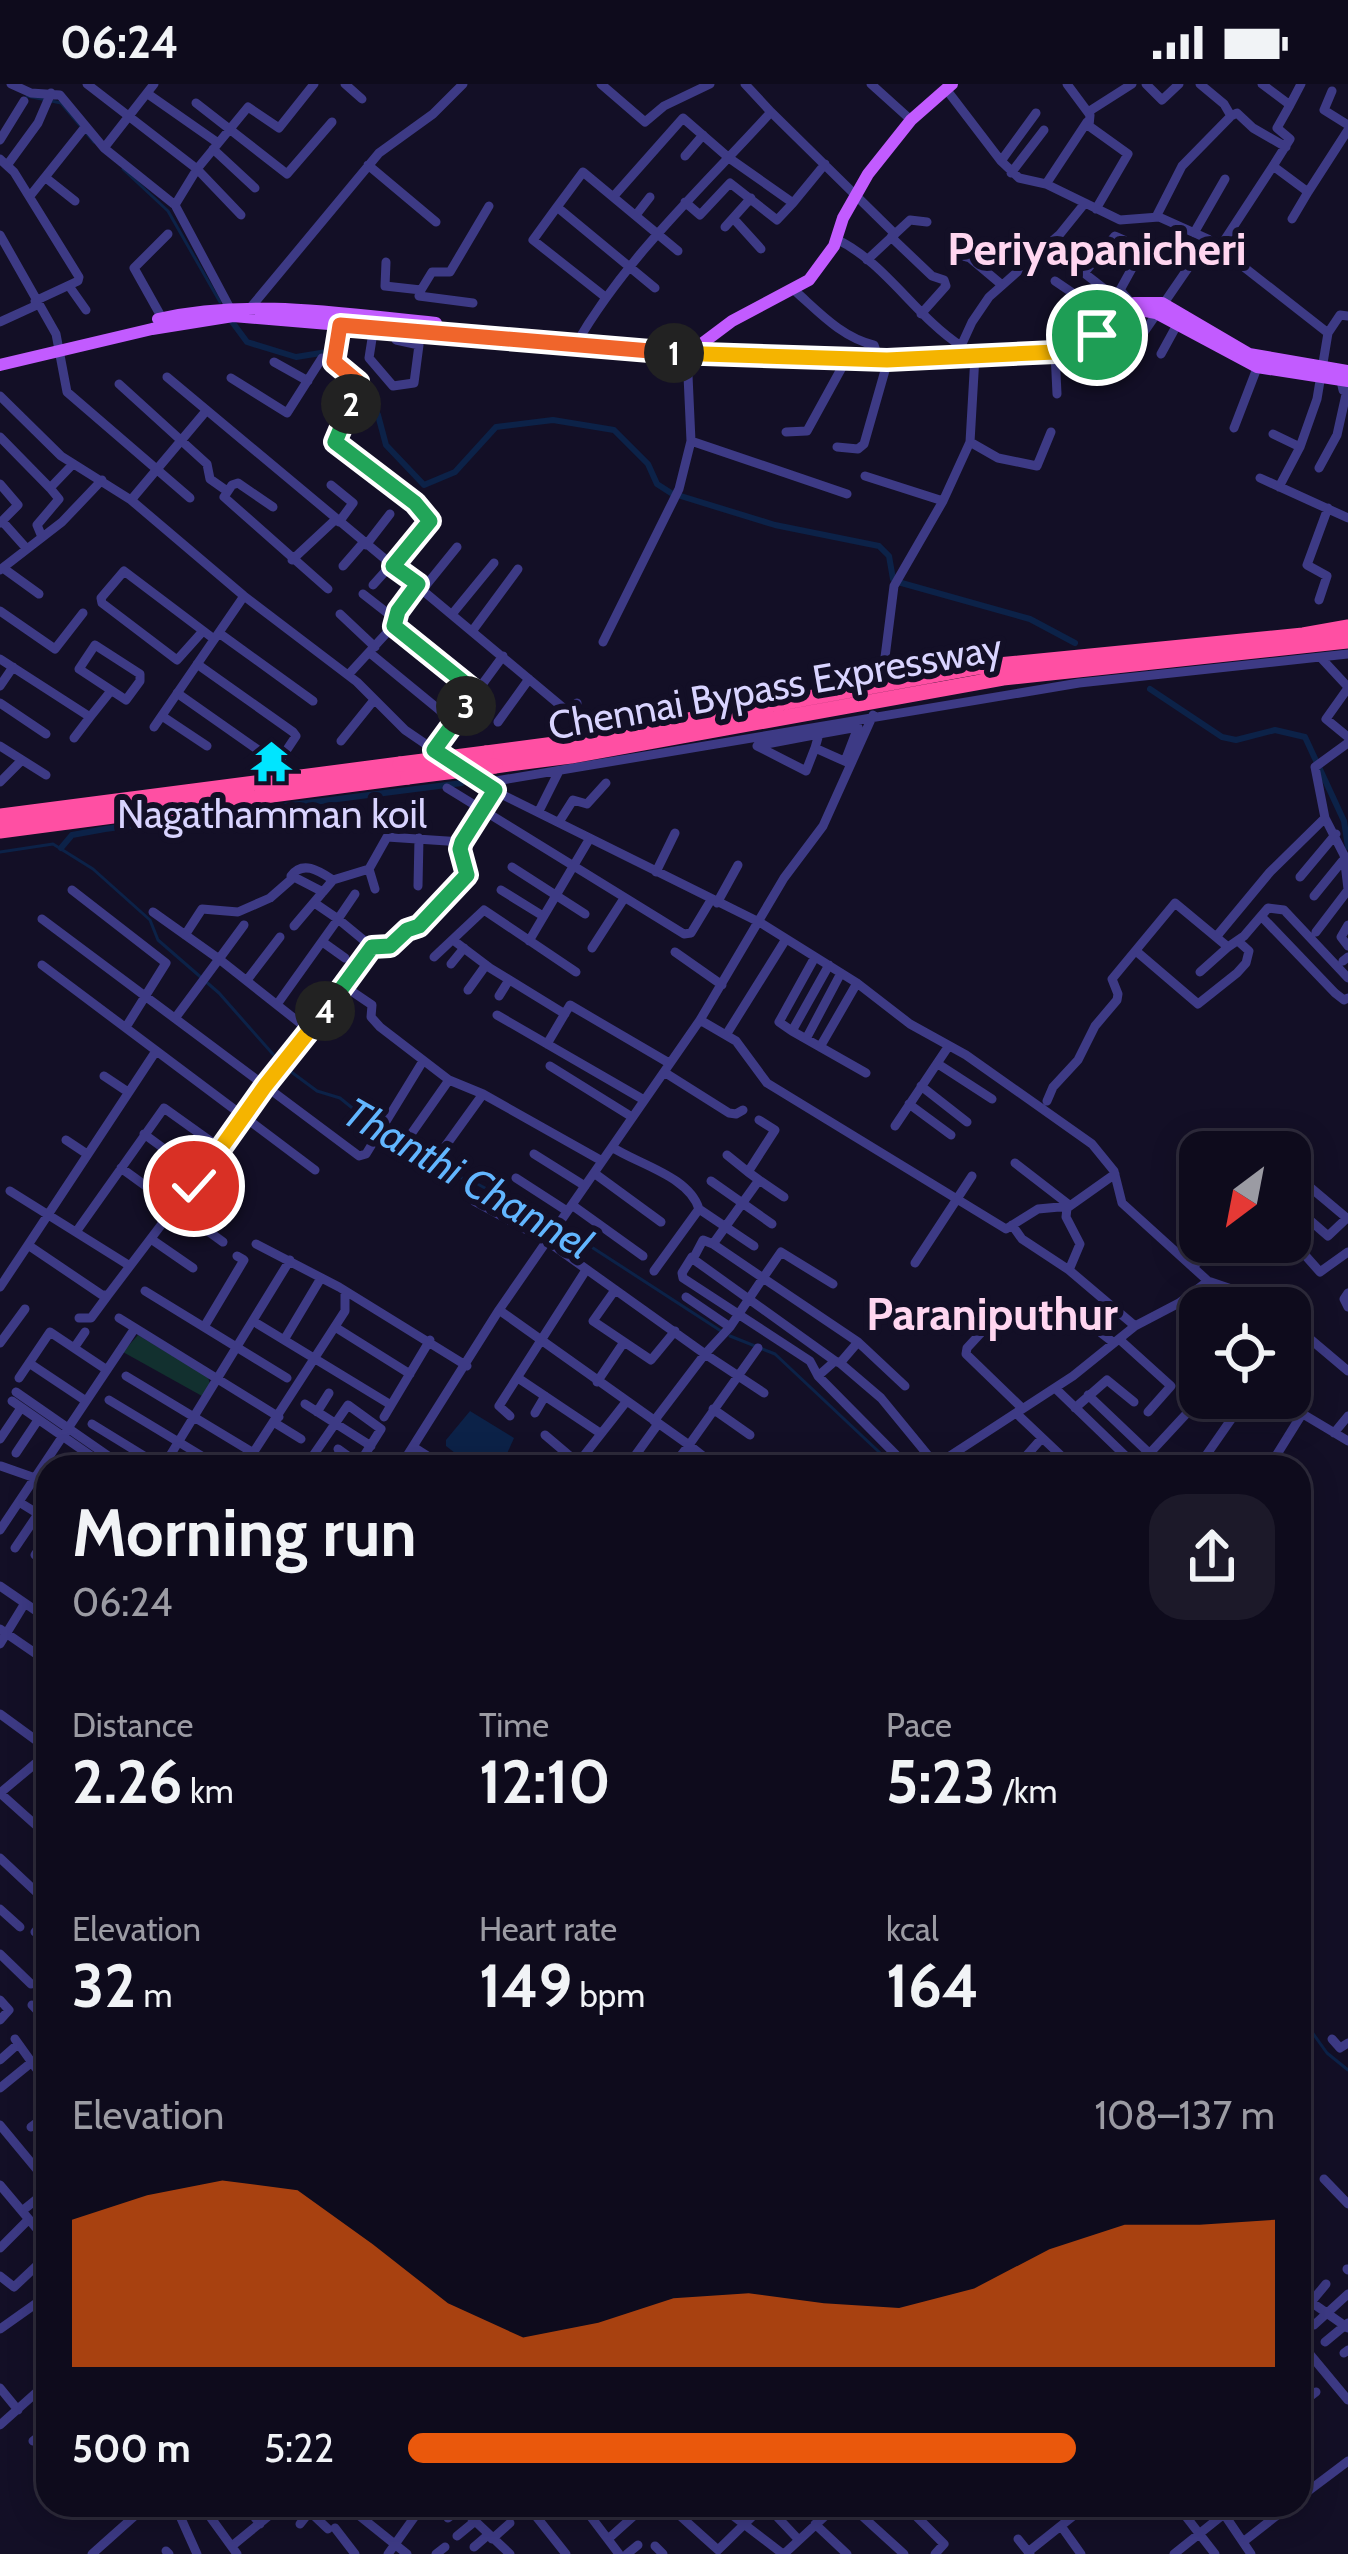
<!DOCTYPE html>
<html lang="en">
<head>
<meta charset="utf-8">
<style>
  :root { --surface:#0e0b1c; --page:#1c1929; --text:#f1f3f6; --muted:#9b9ba3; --line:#2e2b3b; --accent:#ea580c }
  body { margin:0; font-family:Cabin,sans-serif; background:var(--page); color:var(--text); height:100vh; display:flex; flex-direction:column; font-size:45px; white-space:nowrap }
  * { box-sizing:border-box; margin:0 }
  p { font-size:39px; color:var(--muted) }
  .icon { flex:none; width:66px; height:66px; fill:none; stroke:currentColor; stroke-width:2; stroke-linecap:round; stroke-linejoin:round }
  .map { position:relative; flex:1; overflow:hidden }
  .drawer { position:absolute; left:36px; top:1371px; width:1275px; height:1062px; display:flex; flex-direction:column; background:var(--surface); border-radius:36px; box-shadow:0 6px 30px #0003,0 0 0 3px var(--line) }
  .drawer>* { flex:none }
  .needle { width:78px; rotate:212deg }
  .tools { position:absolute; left:1179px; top:1047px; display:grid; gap:24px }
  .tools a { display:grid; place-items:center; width:132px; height:132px; border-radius:24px; background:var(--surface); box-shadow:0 6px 30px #0003,0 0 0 3px var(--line); font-size:60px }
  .pin { position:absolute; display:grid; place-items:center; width:102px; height:102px; color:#fff; margin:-51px; border:6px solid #fff; border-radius:50%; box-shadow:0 3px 12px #0007 }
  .km { position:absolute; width:60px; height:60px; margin:-30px; border-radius:50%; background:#222; color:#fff; font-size:33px; line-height:60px; text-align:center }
  .round { display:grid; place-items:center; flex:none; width:126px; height:126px; border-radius:36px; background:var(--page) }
  .overview { display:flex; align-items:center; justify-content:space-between; height:204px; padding:0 36px }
  h1 { font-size:66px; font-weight:800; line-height:90px }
  .metrics { display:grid; grid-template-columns:repeat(3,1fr); gap:18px; height:204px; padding:12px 36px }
  .metrics div { display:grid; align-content:center }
  .metrics b { font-size:60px; font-weight:800 }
  .metrics small { font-size:33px; font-weight:400 }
  .metrics p { font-size:33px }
  .chart { height:336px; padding:24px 36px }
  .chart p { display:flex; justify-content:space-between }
  .chart svg { width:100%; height:216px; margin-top:12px; fill:var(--accent); opacity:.7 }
  ul { padding:0 36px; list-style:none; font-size:39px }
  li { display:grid; grid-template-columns:192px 144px 1fr; align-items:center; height:90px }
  li i { height:30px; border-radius:15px; background:var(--accent) }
  .status { display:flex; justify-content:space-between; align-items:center; height:84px; padding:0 60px; background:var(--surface); direction:ltr }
  .status svg { height:33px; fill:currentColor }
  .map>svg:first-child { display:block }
  .green { fill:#12302f }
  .water { fill:#0c2248 }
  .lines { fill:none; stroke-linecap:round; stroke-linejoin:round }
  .stream { stroke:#0c2248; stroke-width:3 }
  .canal { stroke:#0c2248; stroke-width:6 }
  .minor { stroke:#3d3a85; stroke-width:9 }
  .major { stroke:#c25bff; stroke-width:12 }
  .highway { stroke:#ff4fa3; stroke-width:15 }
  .highway-bridge { stroke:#ff4fa3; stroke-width:15 }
  .split-1-casing { stroke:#fff; stroke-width:24 }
  .split-2-casing { stroke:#fff; stroke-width:24 }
  .split-3-casing { stroke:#fff; stroke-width:24 }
  .split-4-casing { stroke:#fff; stroke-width:24 }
  .split-5-casing { stroke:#fff; stroke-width:24 }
  .split-1 { stroke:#f5b400; stroke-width:15 }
  .split-2 { stroke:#f0652b; stroke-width:15 }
  .split-3 { stroke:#22a559; stroke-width:15 }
  .split-4 { stroke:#22a559; stroke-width:15 }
  .split-5 { stroke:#f5b400; stroke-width:15 }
  .labels { text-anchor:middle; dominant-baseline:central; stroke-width:12; stroke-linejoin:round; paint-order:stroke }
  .street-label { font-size:39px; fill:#d9d4ff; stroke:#130f26 }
  .poi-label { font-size:39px; fill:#d9d4ff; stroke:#130f26 }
  .water-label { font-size:42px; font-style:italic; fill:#62b6ff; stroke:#130f26 }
  .quarter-label { font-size:45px; font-weight:bold; fill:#ffd6f0; stroke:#130f26 }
</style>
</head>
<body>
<div class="status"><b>06:24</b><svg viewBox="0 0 49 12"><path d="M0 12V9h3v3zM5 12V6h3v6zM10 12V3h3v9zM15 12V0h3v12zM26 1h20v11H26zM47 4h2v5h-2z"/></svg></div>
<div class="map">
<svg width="1348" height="2470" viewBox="0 0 1348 2470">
  <rect width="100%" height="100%" fill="#130f26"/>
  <path class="green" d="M138,1251L208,1293L210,1300L202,1312L123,1268Z"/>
  <path class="water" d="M470,1327L514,1354L501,1383H473L446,1362V1356Z"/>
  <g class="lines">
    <path class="stream" d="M27,12L61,19L94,58
      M123,85L168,127L220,218
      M0,768L53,760L93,785L150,836L158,856L219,909L279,977
      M286,984L317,1007L340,1014L377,1044
      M385,1049L442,1089L470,1096L573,1151L721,1247
      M730,1252L775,1270L895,1383
      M1299,1930L1327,1969L1348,1986"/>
    <path class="canal" d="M230,235L247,258L296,273L327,268L348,279L378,331L386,361L424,401L455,388L496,343L553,336L614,346L648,380L657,400L671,409L775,441L879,462L889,472L893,495L898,498L1030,535L1075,559
      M1150,605L1222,653L1236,656L1275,646L1305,653L1344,737L1348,763
      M61,764L72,751L105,745L462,699"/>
    <path class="minor" d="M11,0L31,9L60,11L104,64L175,121L231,226
      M87,0L197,85L248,23L279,44L314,0
      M345,0L362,15
      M601,0L645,38L664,22L710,0
      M745,0L771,28
      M871,0L911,36
      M1067,0L1090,31L1089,42L1128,70L1096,125
      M1146,0L1162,16L1179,0
      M1262,0L1290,21L1277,44L1290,55L1273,82
      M946,5L1001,77L1019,94L1046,100L1120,136L1159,133L1208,155L1328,249L1317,315L1300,363L1279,403
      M1332,7L1324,26L1348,41
      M148,10L218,59
      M196,19L287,90L332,38
      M1290,21L1301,0
      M1088,28L1132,0
      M1231,32L1237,29L1253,44L1286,63
      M0,56L24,17
      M104,64L154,0
      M213,65L255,104
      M685,72L703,51
      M0,75L14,88L79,193L78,197L35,217
      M1001,77L1036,29
      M8,80L38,39L51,9
      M368,81L436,138
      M1011,89L1044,46
      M46,94L75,117
      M1046,100L1087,38
      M30,112L85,43
      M613,113L683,34L729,74L793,119L825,80
      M685,118L700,131L730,99L777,136L793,119
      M175,121L197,85L241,131
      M557,123L583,88L678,167
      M636,131L650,113
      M1156,133L1182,82L1231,32L1224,20L1200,0
      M733,134L761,165
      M1292,135L1308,108
      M725,143L751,114
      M1194,149L1225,95
      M0,151L56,250L67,308L190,414
      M891,153L932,192L944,196L946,202L921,230
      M836,155C885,178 915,232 961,262
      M1220,163L1273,82L1308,108L1348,46
      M1100,168L1114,179
      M955,170L970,174L1002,201
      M867,176L910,136L927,138
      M386,178L385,202L421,206L419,212L473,219
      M1055,197L1114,237
      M69,202L86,226
      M421,206L432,188H450L489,122
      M794,206C819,228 841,253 874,261L879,276
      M604,212L533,156L557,123L655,204
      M1125,213L1111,210L1084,189L1115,152L1124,156L1136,177L1120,206L1132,220
      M251,223L379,69L433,30L463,0
      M162,234L134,184L168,150
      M0,238L37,221
      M340,240L334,278L358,301L335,357L415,419L430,438L393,482
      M374,242L369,274L393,302L414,299L419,261L396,256L394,244
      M1328,249L1340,231L1348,232
      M576,260C627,172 703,103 771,28L895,150
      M1055,268L1057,310
      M1129,270L1208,155
      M1161,270L1178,239
      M956,273L972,238L989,213L1060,150L1085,119
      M274,278L308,297
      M1095,287L1107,265L1137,228
      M167,293L567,627L572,629L577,619
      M231,294L287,329L322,274L334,278
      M119,300L207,380L210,395L227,407
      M0,312L61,372L131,416L244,512L357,598L405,646L446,674
      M1234,344L1259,279
      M786,348L807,347L846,276
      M1273,350L1300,363
      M0,353L50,404L73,380
      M691,357L847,410
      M970,358L998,374L1037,382L1051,348
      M837,363L858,365L864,360L888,276
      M1319,384L1337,351L1347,306H1343L1341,297
      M865,392L943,417
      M1260,394L1348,434
      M0,400L18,421L0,439
      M331,401L353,419L339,438
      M131,416L206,327
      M273,423L238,399L232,401L224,413L328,505
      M2,437L27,465
      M42,453L37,441L59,415L50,404
      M366,461L390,430
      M292,476L336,435
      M343,482L363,459
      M3,484L39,510
      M0,486L62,438L102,396
      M373,501L391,481
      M423,505L457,463
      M363,510L395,535
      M1319,516L1327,492L1307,481L1328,424
      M0,527L55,565L83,529
      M453,529L494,479
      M340,530L375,563
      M394,541L476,607
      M473,546L518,485
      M203,547L177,576L102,519L101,514L124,487L214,555
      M219,549L313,617
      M603,558L679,405L691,357L687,270
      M95,561L140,590V597L126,616L79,585Z
      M370,569L454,638
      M0,575L90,633L110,608
      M1322,575L1348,603
      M883,589L894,502L943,417L970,358L975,272
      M348,591L394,541L398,527L418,500
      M0,602L13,583
      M1348,604L1326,635L1348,653
      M177,609L261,668L280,676L296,652L293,648L197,580
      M0,619L46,650
      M162,632L207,662
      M498,638L529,595
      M154,643L244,512
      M819,650L858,643L845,677
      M74,654L90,633
      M341,657L374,616
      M0,662L46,691
      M757,662L819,650L815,664L851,680
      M757,662L806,687L815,664
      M434,666L503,572
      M465,686L495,707L761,839L857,899L910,940L966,971L1092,1060L1114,1087L1122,1119L1208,1197L1258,1214L1271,1224
      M0,698L22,676
      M484,699L1079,599L1348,570
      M447,704L684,850L691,849L711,816
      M539,727L559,687
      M1325,734L1344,771L1348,805
      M559,738L573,716L587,720L606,699
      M512,783L585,830
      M656,788L675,749
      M291,792C303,776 319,787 333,796
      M1300,793L1336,750
      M418,802L419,754
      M375,805L369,785L387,753L462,758
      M72,806L166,879L126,943
      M501,806L543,832
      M1314,812L1344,775
      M717,819L738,781
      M316,820L338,835L355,810
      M153,828L219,875L176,933
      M1261,832L1335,909L1344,916L1348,914
      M42,835L359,1072L366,1070L423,977
      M244,841L219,875L310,947
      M1348,841L1341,853L1348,862
      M294,842L333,796L369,785
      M1316,848L1348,806
      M185,851L202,825L238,828L270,814L294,793L323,808
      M1216,853L1270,788L1325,734L1315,683L1348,659
      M453,856L490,884L565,930
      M529,857L590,754
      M324,859L345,874
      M592,864L623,816
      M1136,867L1198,920L1237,889L1246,879L1249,867L1238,857
      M675,868L722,901
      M434,873L484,826L576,888
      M1343,877L1348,873
      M451,880L464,864
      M42,881L315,1086
      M829,881L792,947L866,989
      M1200,888L1228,863
      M247,896L280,853
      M344,902L372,921L371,933L380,943L449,996L483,1010L602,1077
      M468,906L486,881
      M499,912L509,896
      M278,919L338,835L372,863
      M497,931L644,1016
      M700,936L736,957L767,999L1006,1145L1038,1125L1070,1122
      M792,947L779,938L815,873
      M726,951L786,855
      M806,955L841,889
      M547,960L570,921L669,979
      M820,963L857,899
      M938,980L992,1015
      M550,982L632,1033
      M664,988L729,1029L736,1030L743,1026
      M104,992L128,1008
      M921,1002L967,1038
      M1047,1017L1053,1003L1078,976L1095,942L1117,916L1118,910L1112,895L1175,819L1228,863L1244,852L1268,824L1284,826L1348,894
      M909,1020L951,1051
      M895,1042L948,963
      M144,1050L201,1092
      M409,1053L449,996
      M66,1056L87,1070
      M612,1063C637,1080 689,1092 699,1125
      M444,1064L483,1010
      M534,1070L585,1102
      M727,1071L748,1088
      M1015,1079L1068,1120
      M121,1084L223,1158
      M594,1089L661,1138
      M516,1094L567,1127
      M759,1096L784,1113
      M711,1097L772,1140
      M1311,1104L1348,1135
      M10,1107L130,1182
      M474,1117L547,1157L705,1270L730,1243L686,1213
      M1290,1119L1328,1152L1347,1134
      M572,1121L643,1172
      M1012,1141L1022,1155L1069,1186L1135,1242
      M76,1148L164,1024L220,1064
      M151,1155L193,1184
      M256,1160L339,1203L467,1282
      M713,1160L703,1156L693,1175L835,1277
      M28,1161L156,967
      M1296,1161L1320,1188L1348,1168
      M692,1173L682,1189L683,1194L810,1277L818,1292L835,1277L840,1279
      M915,1179L972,1092
      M1193,1183L1217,1158
      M1069,1186L1080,1160L1066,1133L1067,1124L1115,1090
      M654,1187L699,1125L754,1162
      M833,1200L781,1168L763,1194L858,1258L840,1279L881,1314L936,1381L1073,1292L1135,1242L1179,1219
      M0,1203L28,1161L102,1211H108L372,863L390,862L404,848L419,842L465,794L468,787L460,765L462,758L495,707
      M615,1206L593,1237L651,1276L675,1247
      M145,1207L287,1294
      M1348,1209L1344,1215L1348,1223
      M1060,1217L1114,1259
      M1004,1224L967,1264L966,1270L1022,1324
      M499,1226L689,1361L758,1264
      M79,1234H91L108,1211
      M119,1234L279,1333
      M253,1237L391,1321
      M1290,1238L1348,1287
      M204,1243L244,1176L237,1172
      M335,1243L410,1290
      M730,1243L763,1194L713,1160L759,1096L748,1088L775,1046L759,1036
      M1200,1243L1179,1219L1208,1197
      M1119,1255L1171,1302L1148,1328
      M284,1256L321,1194
      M858,1258L905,1302
      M0,1259L25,1225
      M74,1264L85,1248
      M29,1279L86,1317
      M126,1292L255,1370
      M818,1292L908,1383
      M19,1294L50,1248L107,1286
      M518,1294L600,1349
      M597,1298L624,1258
      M1055,1304L1137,1383L1201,1314
      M16,1308L124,1383
      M1088,1311L1149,1369
      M1276,1314L1348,1357
      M109,1316L220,1383
      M12,1317L107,1383
      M305,1320L371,1362
      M1075,1324L1107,1296L1134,1318
      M713,1325L750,1351
      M317,1328L329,1309
      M535,1329L545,1312
      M1016,1329L1073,1383
      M510,1332L499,1322L586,1186
      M384,1333L430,1256
      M654,1337L705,1270L764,1309
      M275,1339L301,1355
      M92,1340L162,1383
      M1334,1349L1348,1332
      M545,1351L578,1379
      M0,1355L21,1324
      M415,1364L445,1383
      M338,1365L359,1380
      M16,1369L38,1336
      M1027,1371L1042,1354
      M533,1374L545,1383
      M310,1376L348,1321L381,1345L357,1383
      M1,1382L35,1394
      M163,1383L290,1176
      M244,1383L345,1227V1207
      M400,1383L499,1226L700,936L784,794L823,742L873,631
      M575,1383L626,1318
      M627,1383L658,1340
      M672,1383L689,1361L717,1383
      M1198,1383L1246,1314
      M1269,1383L1302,1330
      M19,1418L48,1436
      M0,1446L135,1244
      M48,1451L35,1471L48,1478
      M15,1464L38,1430
      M0,1502L48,1535
      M0,1545L48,1578
      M0,1560L25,1519
      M0,1630L48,1665
      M0,1709L48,1752
      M0,1709L48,1669
      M0,1774L48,1819
      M0,1825L20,1843
      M35,1848L48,1832
      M0,1870L31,1900
      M38,1885L48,1871
      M0,1916L9,1926L0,1936
      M32,1921L48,1938
      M15,1955L48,2001
      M1332,1955L1340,1964L1348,1959
      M0,1976L18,1960
      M0,2004L32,1978
      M0,2041L48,2099
      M31,2043L48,2030
      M1324,2095L1348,2120
      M0,2101L48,2158
      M22,2127L48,2106
      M0,2164L28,2136
      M1347,2185L1348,2186
      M0,2192L14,2203L48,2171
      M1326,2200L1311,2218L1348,2244
      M1314,2241L1348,2210
      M0,2245L48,2211
      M1299,2257L1348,2316
      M1325,2258L1348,2239
      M1344,2269L1348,2266
      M0,2304L18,2326
      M1299,2321L1316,2308
      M0,2341L48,2298
      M33,2357L48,2345
      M1299,2414L1348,2377
      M175,2421L197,2470
      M245,2421L260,2440
      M346,2421L407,2470
      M458,2421L510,2470
      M527,2421L566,2470
      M582,2421L619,2470
      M668,2421L718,2466L764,2421
      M719,2421L783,2470
      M766,2421L797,2454
      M850,2421L904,2470
      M905,2421L944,2460L935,2470
      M1177,2421L1215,2470
      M309,2427L328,2445
      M211,2434L237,2470
      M448,2434L465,2421
      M300,2440L315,2421
      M815,2440L847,2470
      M1061,2442L1081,2470
      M335,2444L355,2470
      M457,2452L474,2438
      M492,2455L510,2439
      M608,2455L646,2421
      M1018,2455L1030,2470
      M1243,2458L1290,2421
      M232,2462L282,2421
      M655,2462L663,2470
      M474,2463L488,2451
      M166,2467L169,2470
      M1028,2468L1087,2421
      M92,2470L147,2421
      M388,2470L423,2421
      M436,2470L445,2463
      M627,2470L638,2461
      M784,2470L837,2421
      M1174,2470L1224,2430L1251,2470"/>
    <path class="major" d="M1128,229L1140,226L1156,229L1257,283L1348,297
      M158,235C250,214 343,230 436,239
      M688,270L732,237L809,196L834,162L843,134L868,90L911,36L952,0
      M0,281L152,245L233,232L687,270L888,276L1071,265L1108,244L1134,219H1162L1249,270L1348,287"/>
    <path class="highway" d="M486,669L562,659L977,583L1303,551L1348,543
      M495,682L571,672L1003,594L1348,557
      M0,732L400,680
      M0,747L408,693"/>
    <path class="highway-bridge" d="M400,680L486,669
      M408,693L495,682"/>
  </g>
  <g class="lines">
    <defs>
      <path id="split-1" d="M674,269L887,276L1055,268L1071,266L1097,251"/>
      <path id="split-2" d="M351,320L358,298L334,278L340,241L674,269"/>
      <path id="split-3" d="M351,320L335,358L415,419L430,437L393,482L418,500L398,527L394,542L476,608L466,622"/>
      <path id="split-4" d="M325,927L372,863L390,862L407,846L419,842L467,791L460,765L462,758L495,706L434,666L466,622"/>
      <path id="split-5" d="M194,1102L265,1002L325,927"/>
    </defs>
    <use href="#split-1" class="split-1-casing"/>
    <use href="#split-2" class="split-2-casing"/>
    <use href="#split-3" class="split-3-casing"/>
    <use href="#split-4" class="split-4-casing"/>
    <use href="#split-5" class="split-5-casing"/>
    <use href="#split-1" class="split-1"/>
    <use href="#split-2" class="split-2"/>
    <use href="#split-3" class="split-3"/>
    <use href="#split-4" class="split-4"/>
    <use href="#split-5" class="split-5"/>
  </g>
  <defs>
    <symbol id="temple-bare" viewBox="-9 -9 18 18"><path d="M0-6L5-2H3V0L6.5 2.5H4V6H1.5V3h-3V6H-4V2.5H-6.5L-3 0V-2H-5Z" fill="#00e5ff" stroke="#130f26" stroke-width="2.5" paint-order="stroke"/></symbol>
  </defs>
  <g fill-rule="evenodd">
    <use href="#temple-bare" x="242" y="648" width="59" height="59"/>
  </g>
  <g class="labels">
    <g class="street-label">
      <text transform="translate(775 602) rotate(-10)">Chennai Bypass Expressway</text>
    </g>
    <g class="poi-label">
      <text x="272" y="730">Nagathamman koil</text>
    </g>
    <g class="water-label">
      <text transform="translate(468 1094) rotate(30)">Thanthi Channel</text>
    </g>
    <g class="quarter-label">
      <text x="1097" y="165">Periyapanicheri</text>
      <text x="992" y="1230">Paraniputhur</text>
    </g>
  </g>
</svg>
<div class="tools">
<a><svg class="needle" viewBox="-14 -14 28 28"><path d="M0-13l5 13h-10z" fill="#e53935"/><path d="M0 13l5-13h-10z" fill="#9b9ba3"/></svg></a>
<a><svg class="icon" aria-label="locate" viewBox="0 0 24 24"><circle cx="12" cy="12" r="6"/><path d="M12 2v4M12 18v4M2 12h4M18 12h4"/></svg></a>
</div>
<div class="pin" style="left:1097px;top:251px;background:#1e9e55"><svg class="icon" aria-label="arrive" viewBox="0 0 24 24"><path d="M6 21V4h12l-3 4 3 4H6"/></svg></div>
<div class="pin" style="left:194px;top:1102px;background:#d93025"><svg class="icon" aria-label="check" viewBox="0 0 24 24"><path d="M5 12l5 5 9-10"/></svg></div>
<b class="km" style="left:674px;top:269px">1</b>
<b class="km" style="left:351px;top:320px">2</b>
<b class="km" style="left:466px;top:622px">3</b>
<b class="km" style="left:325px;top:927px">4</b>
<section class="drawer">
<div class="overview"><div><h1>Morning run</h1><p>06:24</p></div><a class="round"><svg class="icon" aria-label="share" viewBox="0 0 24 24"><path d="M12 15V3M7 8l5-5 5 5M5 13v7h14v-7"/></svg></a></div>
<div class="metrics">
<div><p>Distance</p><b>2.26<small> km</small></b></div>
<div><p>Time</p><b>12:10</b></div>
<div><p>Pace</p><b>5:23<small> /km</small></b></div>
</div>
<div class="metrics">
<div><p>Elevation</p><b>32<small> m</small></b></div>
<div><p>Heart rate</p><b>149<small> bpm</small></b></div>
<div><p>kcal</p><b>164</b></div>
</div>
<div class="chart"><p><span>Elevation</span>108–137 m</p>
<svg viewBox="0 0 160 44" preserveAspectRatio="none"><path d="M0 44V14L10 9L20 6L30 8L40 19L50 31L60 38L70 35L80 30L90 29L100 31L110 32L120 28L130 20L140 15L150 15L160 14V44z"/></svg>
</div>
<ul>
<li><b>500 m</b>5:22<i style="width:77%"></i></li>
</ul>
</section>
</div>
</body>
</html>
